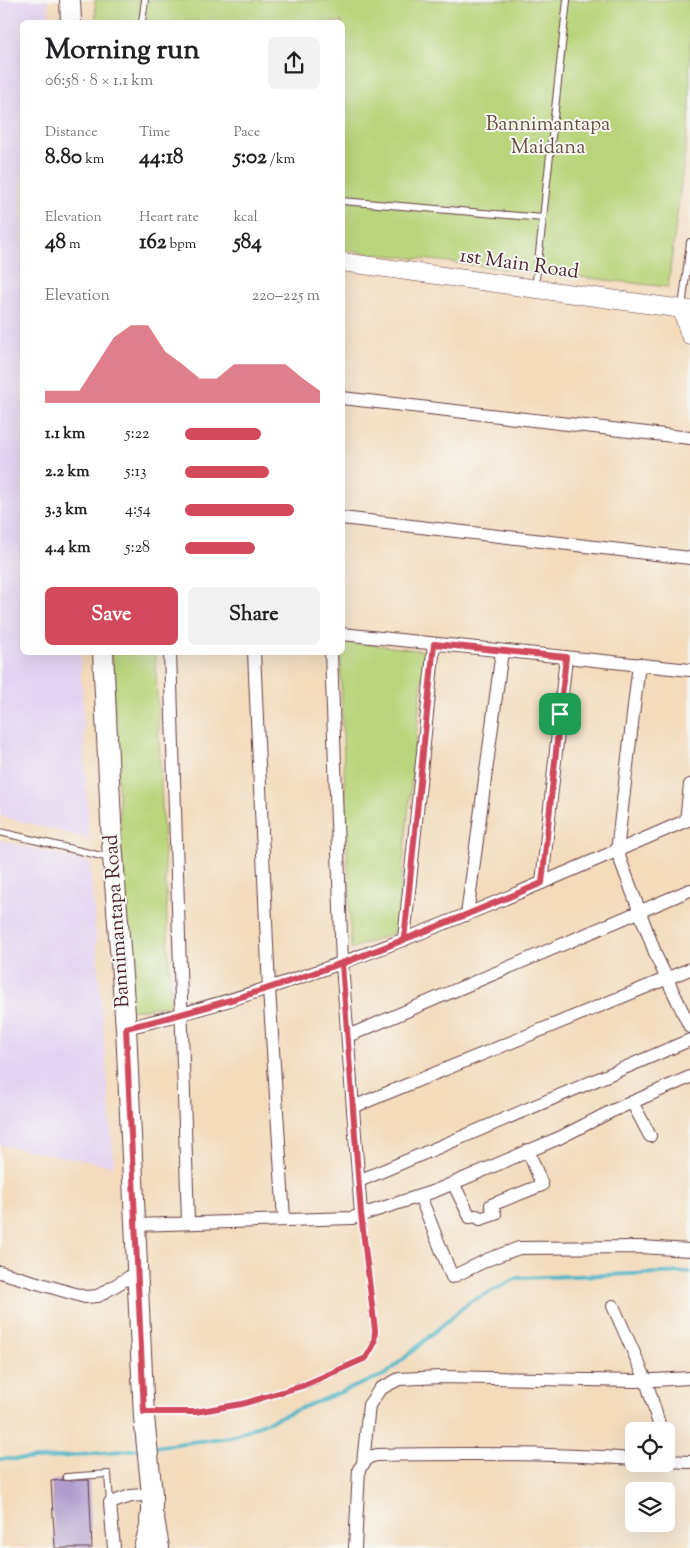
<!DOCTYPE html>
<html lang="en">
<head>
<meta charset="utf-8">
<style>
  :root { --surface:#fff; --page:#f2f2f2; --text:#202124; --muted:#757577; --accent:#d1495b }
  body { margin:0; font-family:"Sorts Mill Goudy",serif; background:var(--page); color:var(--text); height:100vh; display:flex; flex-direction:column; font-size:19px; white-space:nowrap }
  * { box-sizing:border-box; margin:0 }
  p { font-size:16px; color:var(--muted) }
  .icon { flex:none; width:28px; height:28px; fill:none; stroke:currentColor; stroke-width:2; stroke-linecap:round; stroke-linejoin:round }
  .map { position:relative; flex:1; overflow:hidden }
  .details { position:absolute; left:20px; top:20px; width:325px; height:635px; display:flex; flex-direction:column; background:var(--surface); border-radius:8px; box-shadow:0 5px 20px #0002 }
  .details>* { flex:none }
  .buttons { position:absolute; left:625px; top:1422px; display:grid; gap:10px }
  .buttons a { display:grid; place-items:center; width:50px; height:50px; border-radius:8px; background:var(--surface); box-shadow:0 5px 20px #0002; font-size:25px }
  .pin { position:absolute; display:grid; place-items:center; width:42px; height:42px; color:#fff; margin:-21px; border-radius:10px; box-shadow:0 2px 8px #0006 }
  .round { display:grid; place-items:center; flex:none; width:52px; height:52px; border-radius:8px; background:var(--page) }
  .summary { display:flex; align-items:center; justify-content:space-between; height:85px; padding:0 25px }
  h1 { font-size:28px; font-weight:700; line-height:38px }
  .metrics { display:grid; grid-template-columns:repeat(3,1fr); gap:8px; height:85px; padding:5px 25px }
  .metrics div { display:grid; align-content:center }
  .metrics b { font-size:21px; font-weight:700 }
  .metrics small { font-size:14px; font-weight:400 }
  .metrics p { font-size:14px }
  .chart { height:140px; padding:10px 25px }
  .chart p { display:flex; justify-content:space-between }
  .chart svg { width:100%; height:90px; margin-top:5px; fill:var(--accent); opacity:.7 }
  .action { display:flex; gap:10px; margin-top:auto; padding:10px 25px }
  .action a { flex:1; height:58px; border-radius:8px; background:var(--accent); color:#fff; font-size:20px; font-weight:700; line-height:58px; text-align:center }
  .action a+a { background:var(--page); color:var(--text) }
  ul { padding:0 25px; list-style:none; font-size:16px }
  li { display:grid; grid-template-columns:80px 60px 1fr; align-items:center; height:38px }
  li i { height:12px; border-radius:6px; background:var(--accent) }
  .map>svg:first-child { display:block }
  .built { fill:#e3d3f2 }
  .green { fill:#b9d47a; stroke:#827a52 }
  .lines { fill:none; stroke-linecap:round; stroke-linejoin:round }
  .stream { stroke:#48b4c5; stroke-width:4 }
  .building { fill:#af9bcd }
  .lane-casing { stroke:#633b41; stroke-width:8 }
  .street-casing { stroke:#633b41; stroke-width:14 }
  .secondary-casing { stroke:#633b41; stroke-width:19 }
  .primary-casing { stroke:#633b41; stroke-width:22 }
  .highway-casing { stroke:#633b41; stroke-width:26 }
  .lane { stroke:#fff; stroke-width:6 }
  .street { stroke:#fff; stroke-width:12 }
  .secondary { stroke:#fff; stroke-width:18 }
  .primary { stroke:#fff; stroke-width:20 }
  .highway { stroke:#fff; stroke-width:24 }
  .route-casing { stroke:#fff; stroke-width:10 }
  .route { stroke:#d1495b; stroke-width:6 }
  .labels { text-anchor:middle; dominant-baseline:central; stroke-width:4; stroke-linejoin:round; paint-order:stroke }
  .park-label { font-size:20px; fill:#664c3f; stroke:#f6f6f2 }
  .street-label { font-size:20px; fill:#4a1f2b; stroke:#f6f6f2 }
</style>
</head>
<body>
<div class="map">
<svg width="690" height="1548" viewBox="0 0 690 1548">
  <rect width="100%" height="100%" fill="#f6f6f2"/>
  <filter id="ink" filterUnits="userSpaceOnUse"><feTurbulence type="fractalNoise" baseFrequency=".02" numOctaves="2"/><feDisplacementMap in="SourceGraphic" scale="10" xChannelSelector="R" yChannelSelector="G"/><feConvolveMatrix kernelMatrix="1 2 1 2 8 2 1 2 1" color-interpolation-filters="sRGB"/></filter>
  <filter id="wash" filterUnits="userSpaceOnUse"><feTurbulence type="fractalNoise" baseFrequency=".0096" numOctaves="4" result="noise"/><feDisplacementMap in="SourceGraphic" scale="20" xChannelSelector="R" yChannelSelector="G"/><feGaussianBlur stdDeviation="1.12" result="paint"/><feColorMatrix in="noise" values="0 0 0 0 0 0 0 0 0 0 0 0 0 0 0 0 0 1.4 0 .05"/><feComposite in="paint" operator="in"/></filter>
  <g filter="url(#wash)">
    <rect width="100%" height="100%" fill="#f3dbbc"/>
    <path class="built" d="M0,0H48L49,22H22V652L80,653L89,839L0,816Z
      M0,840L90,863L114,1166L0,1145Z"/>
    <path class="green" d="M95,0H690V110L668,287L343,250L342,22H96Z
      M343,641L425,651L396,932L351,949L340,653L342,652Z
      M111,653H155L171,1005L130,1011Z"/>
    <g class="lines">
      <path class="stream" d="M154,1447L230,1437L386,1374L468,1303L517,1278L690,1272
        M0,1459H40L142,1449"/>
    </g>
    <g id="blocks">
      <path class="building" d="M62,1480H89L92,1548H55L51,1481Z"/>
    </g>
  </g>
  <g filter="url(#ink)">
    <use href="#blocks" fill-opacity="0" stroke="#633b41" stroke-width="1"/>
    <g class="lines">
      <defs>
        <path id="lane" d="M142,22L145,0
          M342,201L543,218L567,0
          M535,288L543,218
          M682,308L690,242
          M0,832L110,858
          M145,1412H195L242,1404L302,1386L366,1358L374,1344L375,1330L361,1214
          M66,1477L108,1474L110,1503"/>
        <path id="street" d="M342,398L690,438
          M342,518L690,558
          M342,634L690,670
          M170,652L188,1222
          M254,652L269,989L284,1219
          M331,652L342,964L361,1214
          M639,664L617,851L657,958L690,1027
          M686,821L690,785
          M542,883L566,657
          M467,915L502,651
          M404,940L434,644
          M126,1028C322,982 505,899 690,819
          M348,1036L690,890
          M632,1102L650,1136
          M353,1107L690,969
          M359,1181L690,1040
          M453,1183L470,1217L477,1216L480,1219L495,1214L491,1205L542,1185L528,1150
          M420,1196L452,1277L489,1259L519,1248L641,1247L690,1250
          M134,1225L352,1218L435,1191L559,1138L612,1111L690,1077
          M0,1272L85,1297L98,1296L136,1273
          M613,1306L646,1380L661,1431
          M666,1461L690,1462
          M363,1463L369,1405L380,1389L399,1379L441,1377L636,1381L690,1378
          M114,1548L110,1503L131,1496L152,1494
          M355,1548L359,1469L369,1457L377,1455C463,1453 548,1453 634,1459"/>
        <path id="secondary" d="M342,262L690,310
          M682,310L690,335"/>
        <path id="primary" d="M70,0L71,22
          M103,652L112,843L126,1028L144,1417L152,1494V1519L144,1548"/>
        <path id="highway" d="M152,1519L157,1548"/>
      </defs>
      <use href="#lane" class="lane-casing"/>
      <use href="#street" class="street-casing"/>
      <use href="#secondary" class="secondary-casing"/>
      <use href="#primary" class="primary-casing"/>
      <use href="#highway" class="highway-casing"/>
      <use href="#lane" class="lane"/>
      <use href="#street" class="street"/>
      <use href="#secondary" class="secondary"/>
      <use href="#primary" class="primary"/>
      <use href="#highway" class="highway"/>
    </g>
  </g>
  <g class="lines" filter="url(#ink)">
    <defs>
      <path id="route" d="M560,714L542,883C406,941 269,995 126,1028L144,1412H195L242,1404L302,1386L366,1358L374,1344L375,1330L361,1214L342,964L404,940L434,644L566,657L560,714"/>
    </defs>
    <use href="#route" class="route-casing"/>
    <use href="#route" class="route"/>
  </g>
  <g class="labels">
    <g class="park-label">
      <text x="548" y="125">Bannimantapa<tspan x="548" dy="23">Maidana</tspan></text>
    </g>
    <g class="street-label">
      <text transform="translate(519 265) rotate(8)">1st Main Road</text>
      <text transform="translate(118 921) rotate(-94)">Bannimantapa Road</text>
    </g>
  </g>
</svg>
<div class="buttons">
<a><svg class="icon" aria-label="locate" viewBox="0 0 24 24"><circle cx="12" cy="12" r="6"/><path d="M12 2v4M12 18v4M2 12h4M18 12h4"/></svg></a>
<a><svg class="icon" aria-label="layers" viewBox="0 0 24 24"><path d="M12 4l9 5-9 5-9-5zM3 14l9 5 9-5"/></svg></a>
</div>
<div class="pin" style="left:560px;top:714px;background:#1e9e55"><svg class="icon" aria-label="arrive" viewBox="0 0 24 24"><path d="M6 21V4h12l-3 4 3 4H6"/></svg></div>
<section class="details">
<div class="summary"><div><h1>Morning run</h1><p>06:58 · 8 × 1.1 km</p></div><a class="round"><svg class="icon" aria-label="share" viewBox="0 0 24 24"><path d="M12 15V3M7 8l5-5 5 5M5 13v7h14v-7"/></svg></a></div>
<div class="metrics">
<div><p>Distance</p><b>8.80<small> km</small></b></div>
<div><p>Time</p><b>44:18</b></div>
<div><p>Pace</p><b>5:02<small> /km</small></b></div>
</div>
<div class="metrics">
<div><p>Elevation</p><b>48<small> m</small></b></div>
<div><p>Heart rate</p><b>162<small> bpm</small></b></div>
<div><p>kcal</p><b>584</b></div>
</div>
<div class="chart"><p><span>Elevation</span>220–225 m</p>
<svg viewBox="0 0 160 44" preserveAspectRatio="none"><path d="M0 44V38L10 38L20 38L30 25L40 12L50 6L60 6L70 19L80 25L90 32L100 32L110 25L120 25L130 25L140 25L150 32L160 38V44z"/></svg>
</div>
<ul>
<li><b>1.1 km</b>5:22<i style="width:56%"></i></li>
<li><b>2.2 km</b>5:13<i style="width:62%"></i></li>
<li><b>3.3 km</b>4:54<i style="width:81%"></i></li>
<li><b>4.4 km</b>5:28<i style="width:52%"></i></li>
</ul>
<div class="action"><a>Save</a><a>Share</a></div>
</section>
</div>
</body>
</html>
